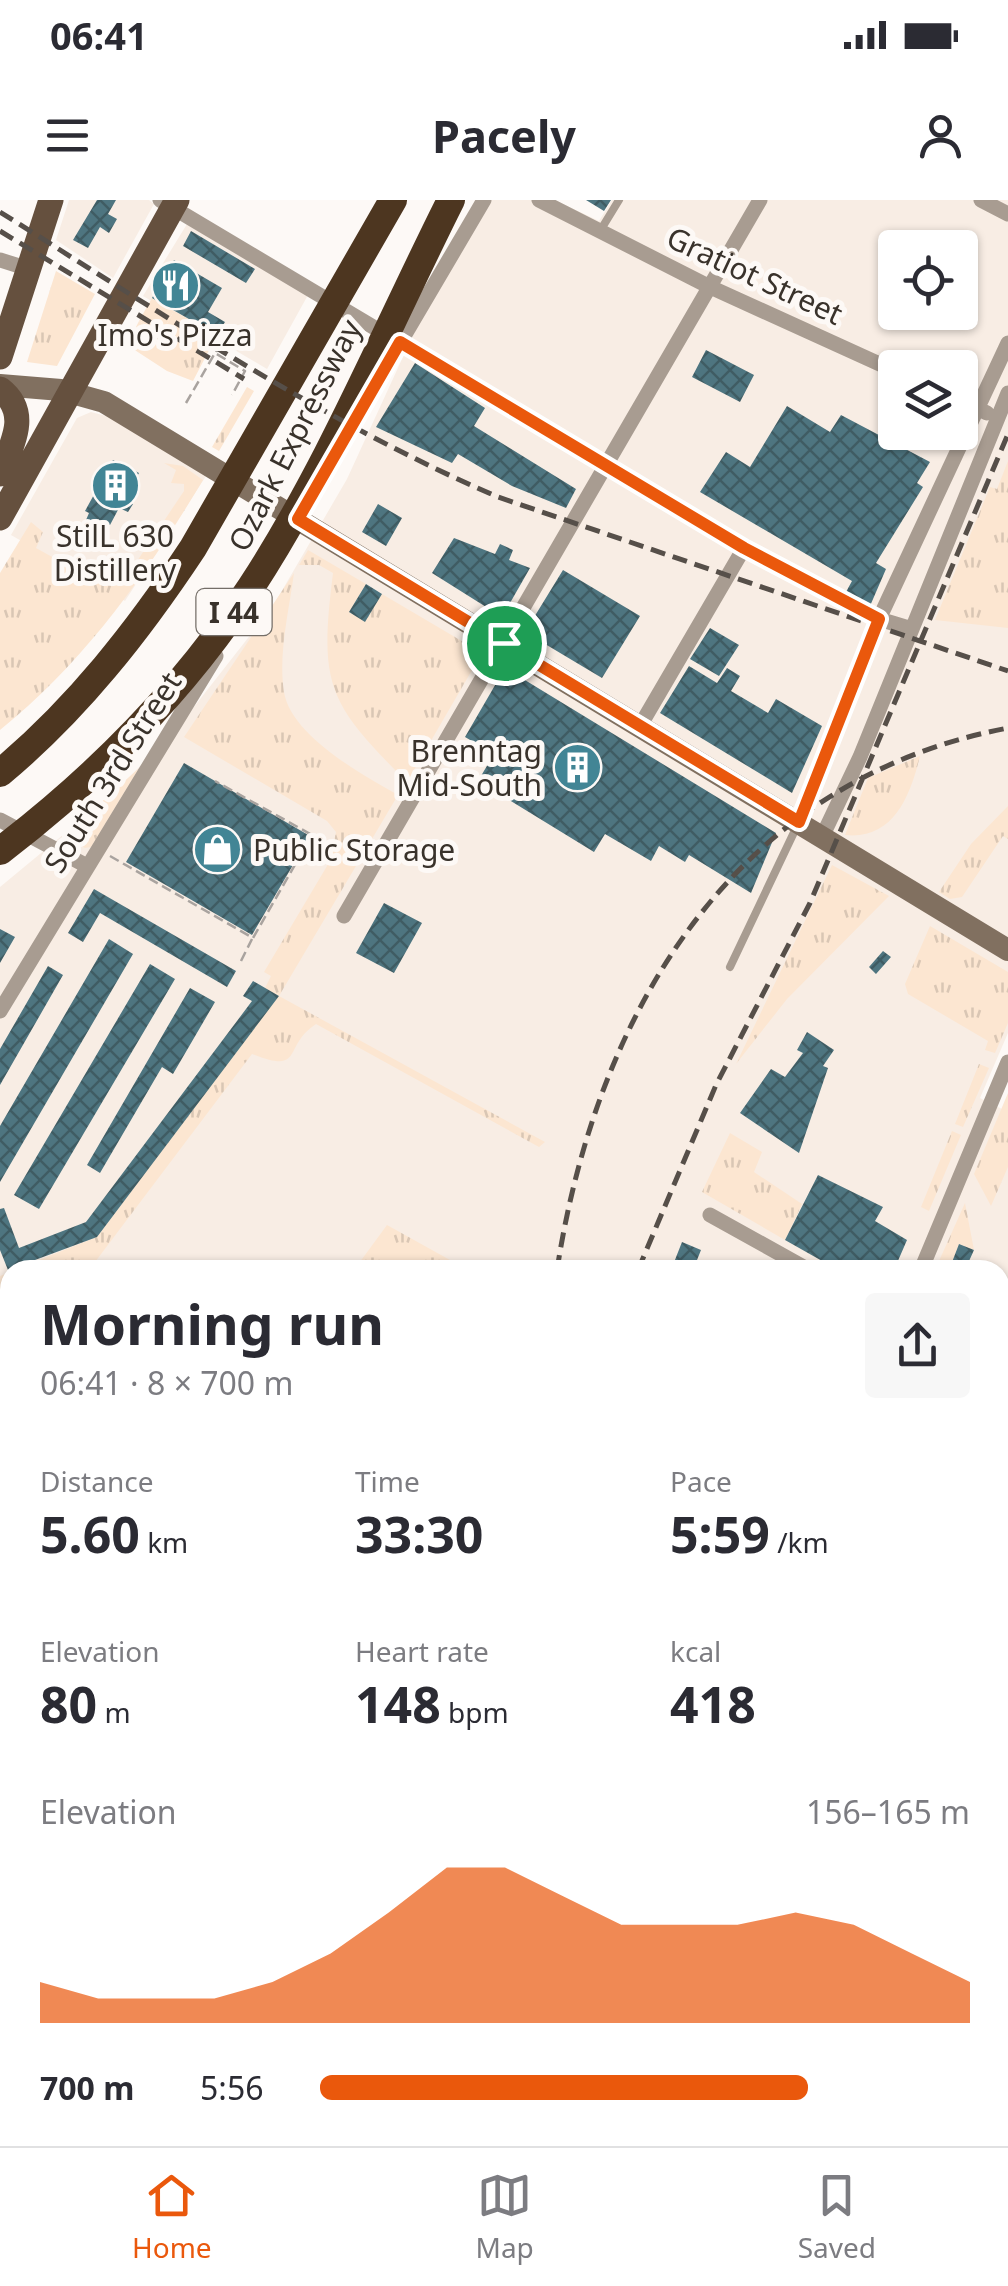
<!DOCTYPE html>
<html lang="en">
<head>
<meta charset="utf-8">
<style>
  :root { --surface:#fff; --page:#f7f7f7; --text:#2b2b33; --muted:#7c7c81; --line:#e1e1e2; --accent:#ea580c }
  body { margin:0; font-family:"Noto Sans",sans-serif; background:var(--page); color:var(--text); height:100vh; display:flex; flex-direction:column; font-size:38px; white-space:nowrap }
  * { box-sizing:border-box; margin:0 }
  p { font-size:32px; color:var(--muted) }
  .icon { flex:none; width:55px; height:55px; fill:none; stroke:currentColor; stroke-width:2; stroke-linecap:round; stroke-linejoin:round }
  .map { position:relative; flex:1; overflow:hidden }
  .sheet { position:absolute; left:0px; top:1060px; width:1010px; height:888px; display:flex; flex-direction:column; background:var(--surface); border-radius:30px 30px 0 0; box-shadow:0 2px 8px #0004 }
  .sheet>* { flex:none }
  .controls { position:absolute; left:878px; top:30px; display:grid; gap:20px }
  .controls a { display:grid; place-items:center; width:100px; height:100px; border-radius:10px; background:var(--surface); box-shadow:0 2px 8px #0004; font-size:50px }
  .pin { position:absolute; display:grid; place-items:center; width:85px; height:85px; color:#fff; margin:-42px; border:5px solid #fff; border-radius:50%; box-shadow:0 2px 10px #0007 }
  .round { display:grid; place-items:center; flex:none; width:105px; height:105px; border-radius:10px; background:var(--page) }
  .headline { display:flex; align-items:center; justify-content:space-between; height:170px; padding:0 40px }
  h1 { font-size:55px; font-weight:700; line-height:75px }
  .stats { display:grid; grid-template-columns:repeat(3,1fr); gap:15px; height:170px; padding:10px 40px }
  .stats div { display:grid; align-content:center }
  .stats b { font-size:50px; font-weight:700 }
  .stats small { font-size:28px; font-weight:400 }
  .stats p { font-size:28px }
  .chart { height:280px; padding:20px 40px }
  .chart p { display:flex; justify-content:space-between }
  .chart svg { width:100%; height:180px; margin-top:10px; fill:var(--accent); opacity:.7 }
  ul { padding:0 40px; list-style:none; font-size:32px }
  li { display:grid; grid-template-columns:160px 120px 1fr; align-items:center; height:75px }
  li i { height:25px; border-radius:12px; background:var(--accent) }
  .status { display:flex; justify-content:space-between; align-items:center; height:70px; padding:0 50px; background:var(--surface); direction:ltr }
  .status svg { height:28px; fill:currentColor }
  header { display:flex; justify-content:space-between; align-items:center; height:130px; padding:0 40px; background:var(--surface); font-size:45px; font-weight:700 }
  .tab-bar { display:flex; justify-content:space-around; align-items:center; height:140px; border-top:2px solid var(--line); background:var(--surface); font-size:28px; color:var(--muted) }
  .tab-bar a { display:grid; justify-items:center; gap:5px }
  .tab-bar .current { color:var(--accent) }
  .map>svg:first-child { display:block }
  .built { fill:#f8ede4; fill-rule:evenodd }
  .grass { fill:url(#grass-tufts) }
  .green { fill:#fce6d1 }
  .water { fill:#bb9f87; stroke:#947e6b; stroke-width:2.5 }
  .building { fill:url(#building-cross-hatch) }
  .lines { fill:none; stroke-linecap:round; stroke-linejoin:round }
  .path { stroke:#a9a39f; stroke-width:2.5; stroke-dasharray:10 5; stroke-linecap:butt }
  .lane { stroke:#a89c91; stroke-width:8 }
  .street { stroke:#a89c91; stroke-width:15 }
  .secondary { stroke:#817060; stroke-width:22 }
  .primary { stroke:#65503e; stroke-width:25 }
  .highway { stroke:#4d3620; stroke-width:28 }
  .rail { stroke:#564f49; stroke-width:5; stroke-dasharray:15 8; stroke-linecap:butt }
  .route-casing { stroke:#fff; stroke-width:20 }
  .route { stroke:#ea580c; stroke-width:12 }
  .labels { text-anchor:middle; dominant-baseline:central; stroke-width:10; stroke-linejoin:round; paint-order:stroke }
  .shield { fill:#fdf9f6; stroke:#746e68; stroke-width:2.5 }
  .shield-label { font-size:28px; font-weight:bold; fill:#39322b }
  .street-label { font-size:30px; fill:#39322b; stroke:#fdf9f6 }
  .poi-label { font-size:30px; fill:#39322b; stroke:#fdf9f6 }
</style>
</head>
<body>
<div class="status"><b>06:41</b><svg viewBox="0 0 49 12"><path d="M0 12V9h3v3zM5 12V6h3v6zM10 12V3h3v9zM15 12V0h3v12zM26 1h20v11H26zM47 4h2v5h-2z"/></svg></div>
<header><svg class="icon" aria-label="menu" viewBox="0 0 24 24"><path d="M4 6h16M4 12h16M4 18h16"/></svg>Pacely<svg class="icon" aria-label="person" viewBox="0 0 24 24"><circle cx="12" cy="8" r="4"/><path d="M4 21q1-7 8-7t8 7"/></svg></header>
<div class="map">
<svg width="1008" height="1946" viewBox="0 0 1008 1946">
  <defs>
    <pattern id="grass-tufts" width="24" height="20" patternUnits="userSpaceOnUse" patternTransform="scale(2.5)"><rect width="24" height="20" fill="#fce6d1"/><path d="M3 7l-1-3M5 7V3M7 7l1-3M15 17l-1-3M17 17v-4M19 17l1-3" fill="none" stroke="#d9c6b4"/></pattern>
    <pattern id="building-cross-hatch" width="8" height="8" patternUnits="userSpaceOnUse" patternTransform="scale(2.5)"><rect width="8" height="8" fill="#4e7580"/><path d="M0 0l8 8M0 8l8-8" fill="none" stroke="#3f5c63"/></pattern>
  </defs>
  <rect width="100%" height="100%" fill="#fdf9f6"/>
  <path class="built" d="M69,0H149L154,4L113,78L56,40Z
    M475,0H555L599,21L612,0H1008V833L980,898L1008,912V1119L1000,1127V1070H10V1938H633L631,1946H0V687L116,591L179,526L273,406L347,279ZM895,48H960V112H895ZM895,168H960V232H895Z
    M187,24L308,95L267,169L143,96Z
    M91,212L110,217L206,276L125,401L11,335L77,218Z"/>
  <path class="grass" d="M56,71L95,94L57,166L27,162Z
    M174,111L217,135L193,181L167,171L127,145L139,121L161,134Z
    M247,187L254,191L219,251L212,247Z
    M1008,261V428L935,420L990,287L997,289Z
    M164,263L183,266L203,280C148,372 85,462 0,530V373L31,322L43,332L36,348L101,384L109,374L123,382L184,291V284L171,283L176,270Z
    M308,350L366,384L349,412L365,421L382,394L482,453L407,582C327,502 319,485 333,373L319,365H299Z
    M294,373C289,411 278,454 284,492C291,536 363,575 398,595L279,796L545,942L539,947L316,824C282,846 305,875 252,854L89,1070H14L97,1037L278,796L265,788L271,776L264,772L330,661L336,632L327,621L184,537Z
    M920,556C910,597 893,640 845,635L868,578Z
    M139,568L91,647L85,648L64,636Z
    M1008,606V639L1003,636L962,697L950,699L939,692L971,644Z
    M832,665L889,696L787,799L736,864Z
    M930,726L1008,772V823L995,853L985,850L988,841L908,794L905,784Z
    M979,864L989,868L963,927L955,924Z
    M1008,893V967L991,1006L974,974Z
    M952,931L961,935L929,1011L921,1007Z
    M730,933L762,952L754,972L802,1004L785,1040L702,992Z
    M965,1003L974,1050L959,1044L949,1070H935Z
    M387,1025L468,1070H354Z
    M10,1072L6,1138L10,1142V1168L0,1166V1076Z
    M0,1601L10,1608V1723L0,1737Z
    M2,1906H10V1938H93L112,1946H0Z"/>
  <path class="green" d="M152,98L174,111L161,134L139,121Z"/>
  <path class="water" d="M1008,1453V1946H767L770,1938H1000V1477Z"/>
  <path class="building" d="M97,0H116L108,14L117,19L109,33L100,27L88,48L73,40Z
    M586,0H611L604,11Z
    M191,31L255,69L246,83L183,46Z
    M174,60L222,88L208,112L225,122L217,135L152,98Z
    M706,150L754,175L740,202L692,177Z
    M415,163L485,208L474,226L576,289L566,308L512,286L458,254L452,263L376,227Z
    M787,206L830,232L841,215L930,262L917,283L923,287L876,363L886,369L870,406L846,392L852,381L700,292L726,252L750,267Z
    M113,260L139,273L124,299L133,304L128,312L119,308L110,325L101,320L97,327L86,320L89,313L85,311Z
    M378,304L402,318L386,346L362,332Z
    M454,338L495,354L500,344L513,350L509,360L530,368L502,417L432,373Z
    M563,370L640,416L602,478L525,432Z
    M366,384L382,394L365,422L349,412Z
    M710,428L739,445L719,476L690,459Z
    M689,466L717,483L727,468L740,476L731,491L768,513L776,499L822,526L792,593L660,513Z
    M505,468L776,633L751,693L689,655L685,662L659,646L651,661L605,634L594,652L478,581L494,554L465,537Z
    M184,563L310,636L252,735L126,662Z
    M94,689L236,771L227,787L100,713L83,742L68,733Z
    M384,703L422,723L394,773L356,753Z
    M0,729L15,737L0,763Z
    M109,739L133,754L0,982V926Z
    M883,751L891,757L876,774L869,767Z
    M150,764L175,779L39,1009L14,995Z
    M48,766L63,775L0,885V849Z
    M253,781L279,796L97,1037L8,1070L0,1050V1009L4,1008L19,1048L86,1022L252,801L243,796Z
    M190,788L215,802L173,874L162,867L100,973L87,965Z
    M807,832L834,850L823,866L828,868L799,953L740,913L771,869L785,877L803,853L797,850Z
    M818,975L883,1007L875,1021L907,1040L894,1070H838L785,1040Z
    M682,1042L701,1050L693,1070H671Z
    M959,1044L974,1050L965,1070H949Z
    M10,1320V1347L1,1343Z
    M10,1772V1819L0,1814V1786Z"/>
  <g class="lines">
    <path class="path" d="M216,152L225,136L219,132
      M186,203L215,153L245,171L232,195
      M110,656L253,738L312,635L215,581
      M241,761L252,739"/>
    <path class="lane" d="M600,31L619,0
      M730,767L797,626"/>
    <path class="street" d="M160,0L744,348L879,419L912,429
      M539,0L708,86L895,171
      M981,0L1008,14
      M0,60L29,69
      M377,182L484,0
      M960,200L987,213
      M640,526L744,348
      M0,620L87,666
      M799,622L879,419L1008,143
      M822,637L860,557L1008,193
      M344,716L760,0
      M0,811L216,456
      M710,1015L809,1070
      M921,1070L1008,862
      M0,1289L10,1266
      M0,1833L10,1837
      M592,1946L596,1938"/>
    <path class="secondary" d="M0,185L61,190L104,202L1008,750"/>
    <path class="primary" d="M0,157L51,0
      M0,189C31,213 12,244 0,274
      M0,318L177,0"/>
    <path class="highway" d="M0,573C77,509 138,431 193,348L393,0
      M0,651C97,577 184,489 251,387C330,266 386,129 451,0"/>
    <path class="rail" d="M0,12C161,113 323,222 498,297L1008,471
      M0,31L244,179
      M557,1070C597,811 734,580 1008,528
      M638,1070L716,885L810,703L1008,234
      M269,1946L272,1938
      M426,1946L428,1938"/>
  </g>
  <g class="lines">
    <defs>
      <path id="route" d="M400,142L744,348L879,419L799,622L298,319Z"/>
    </defs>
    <use href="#route" class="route-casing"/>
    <use href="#route" class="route"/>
  </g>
  <defs>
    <symbol id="restaurant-disc" viewBox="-11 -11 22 22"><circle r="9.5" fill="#428595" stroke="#fdf9f6"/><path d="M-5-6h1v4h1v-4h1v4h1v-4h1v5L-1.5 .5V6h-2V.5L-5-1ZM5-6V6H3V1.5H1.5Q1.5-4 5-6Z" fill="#fff"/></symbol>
    <symbol id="building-disc" viewBox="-11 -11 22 22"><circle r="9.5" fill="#428595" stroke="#fdf9f6"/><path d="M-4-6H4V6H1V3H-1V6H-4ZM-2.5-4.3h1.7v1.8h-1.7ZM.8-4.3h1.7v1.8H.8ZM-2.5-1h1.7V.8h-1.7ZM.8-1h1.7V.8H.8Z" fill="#fff"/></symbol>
    <symbol id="shop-disc" viewBox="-11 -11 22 22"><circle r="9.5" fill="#428595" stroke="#fdf9f6"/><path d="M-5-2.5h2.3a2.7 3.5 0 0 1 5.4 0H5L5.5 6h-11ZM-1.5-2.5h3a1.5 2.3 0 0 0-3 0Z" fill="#fff"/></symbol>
  </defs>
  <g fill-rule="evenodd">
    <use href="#restaurant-disc" x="148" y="58" width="55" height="55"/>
    <use href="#building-disc" x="88" y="258" width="55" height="55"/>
    <use href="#building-disc" x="550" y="540" width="55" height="55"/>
    <use href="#shop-disc" x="190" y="622" width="55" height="55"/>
  </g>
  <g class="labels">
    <rect class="shield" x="196.5" y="389" width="75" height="46" rx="8"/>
    <g class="shield-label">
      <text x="234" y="412">I 44</text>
    </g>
    <g class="street-label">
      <text transform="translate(755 75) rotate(25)">Gratiot Street</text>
      <text transform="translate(294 235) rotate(-63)">Ozark Expressway</text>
      <text transform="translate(112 572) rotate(-58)">South 3rd Street</text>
    </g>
    <g class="poi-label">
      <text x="175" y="134">Imo's Pizza</text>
      <text x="115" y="335">StilL 630<tspan x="115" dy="34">Distillery</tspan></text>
      <text x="542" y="550" text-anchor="end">Brenntag<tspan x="542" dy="34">Mid-South</tspan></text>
      <text x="253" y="649" text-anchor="start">Public Storage</text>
    </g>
  </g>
</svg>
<div class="controls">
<a><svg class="icon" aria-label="locate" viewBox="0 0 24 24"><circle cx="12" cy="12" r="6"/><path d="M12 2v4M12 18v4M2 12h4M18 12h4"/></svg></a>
<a><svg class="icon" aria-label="layers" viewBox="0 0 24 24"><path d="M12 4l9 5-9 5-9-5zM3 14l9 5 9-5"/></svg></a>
</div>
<div class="pin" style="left:504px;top:443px;background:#1e9e55"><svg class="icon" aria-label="arrive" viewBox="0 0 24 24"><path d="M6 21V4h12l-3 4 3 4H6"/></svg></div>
<section class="sheet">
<div class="headline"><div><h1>Morning run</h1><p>06:41 · 8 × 700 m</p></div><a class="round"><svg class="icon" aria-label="share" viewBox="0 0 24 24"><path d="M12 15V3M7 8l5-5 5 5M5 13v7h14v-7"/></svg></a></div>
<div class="stats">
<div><p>Distance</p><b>5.60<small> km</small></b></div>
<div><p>Time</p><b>33:30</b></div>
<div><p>Pace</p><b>5:59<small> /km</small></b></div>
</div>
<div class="stats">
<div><p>Elevation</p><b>80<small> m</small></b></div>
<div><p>Heart rate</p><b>148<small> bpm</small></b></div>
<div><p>kcal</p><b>418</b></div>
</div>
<div class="chart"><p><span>Elevation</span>156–165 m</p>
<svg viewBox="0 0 160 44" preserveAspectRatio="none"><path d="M0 44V34L10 38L20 38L30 38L40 34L50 27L60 17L70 6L80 6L90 13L100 20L110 20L120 20L130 17L140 20L150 27L160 34V44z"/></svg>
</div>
<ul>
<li><b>700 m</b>5:56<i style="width:75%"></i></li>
</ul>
</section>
</div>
<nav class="tab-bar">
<a class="current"><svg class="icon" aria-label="home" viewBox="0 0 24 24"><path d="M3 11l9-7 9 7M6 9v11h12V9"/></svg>Home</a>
<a><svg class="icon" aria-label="map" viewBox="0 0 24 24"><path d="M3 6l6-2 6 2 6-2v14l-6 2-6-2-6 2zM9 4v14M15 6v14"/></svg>Map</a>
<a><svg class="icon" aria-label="saved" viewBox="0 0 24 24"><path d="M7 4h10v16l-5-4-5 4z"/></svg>Saved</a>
</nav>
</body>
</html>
